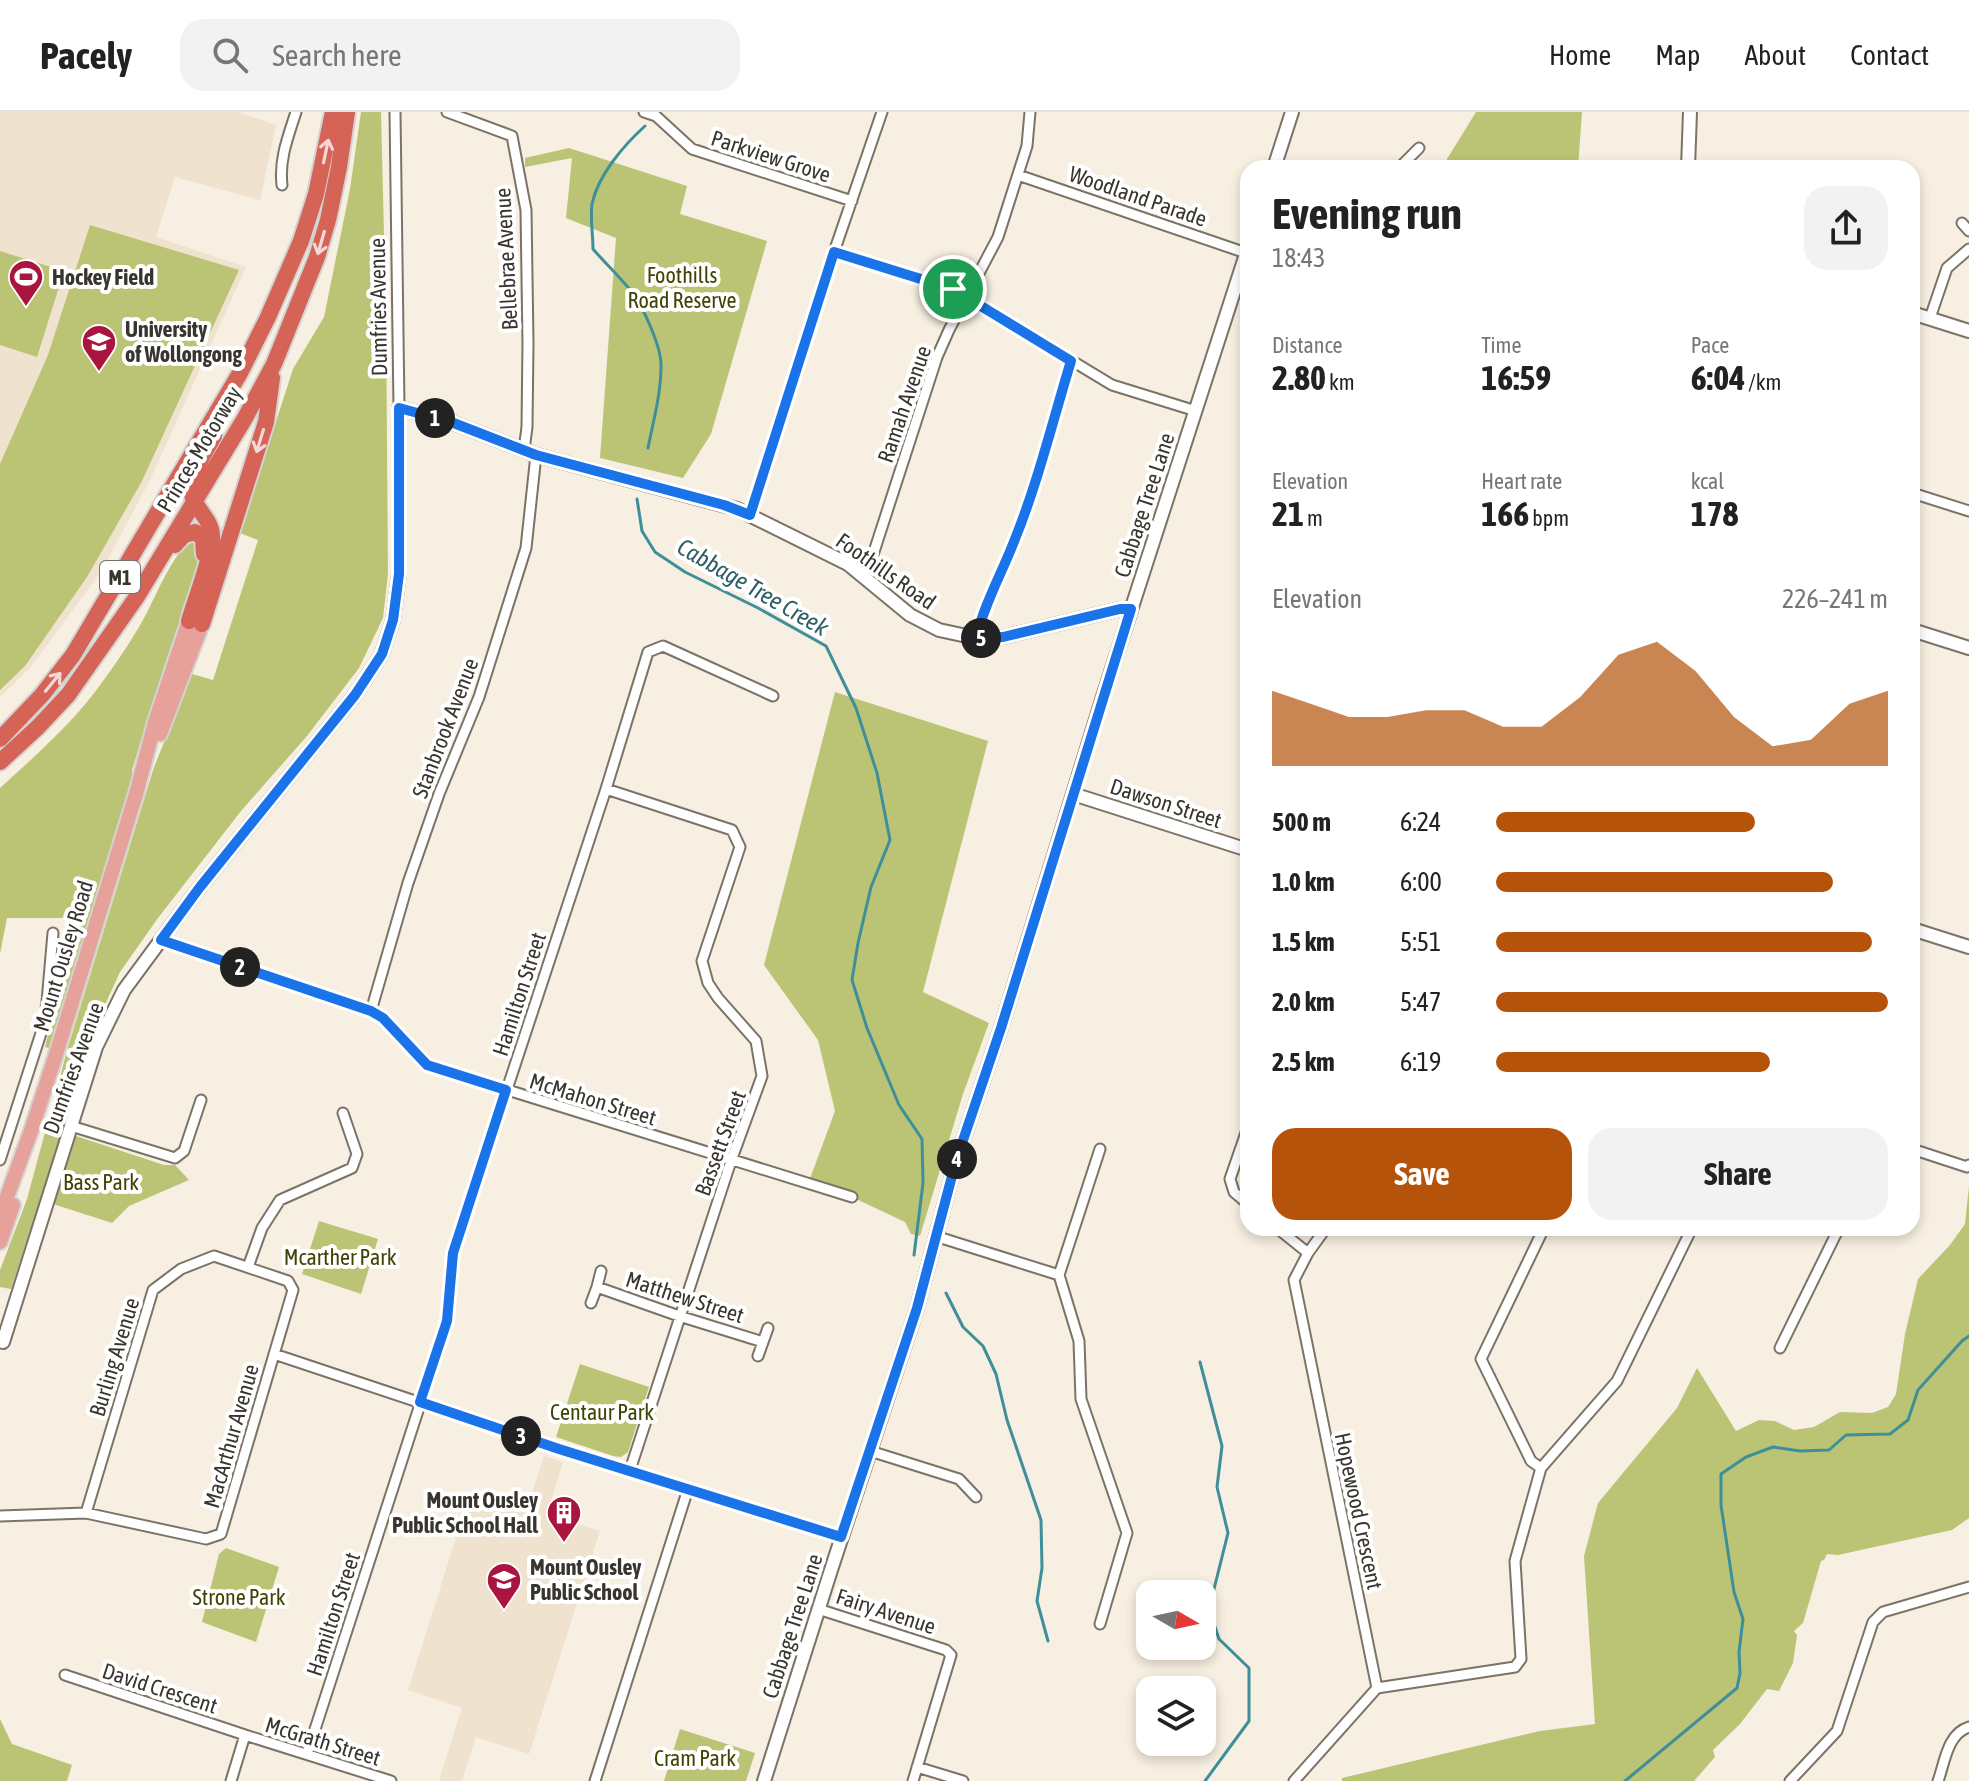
<!DOCTYPE html>
<html lang="en">
<head>
<meta charset="utf-8">
<style>
  :root { --surface:#fff; --page:#f2f2f2; --text:#222; --muted:#767676; --line:#e0e0e0; --accent:#b45309 }
  body { margin:0; font-family:"Asap Condensed",sans-serif; background:var(--page); color:var(--text); height:100vh; display:flex; flex-direction:column; font-size:30px; white-space:nowrap }
  * { box-sizing:border-box; margin:0 }
  p { font-size:26px; color:var(--muted) }
  .icon { flex:none; width:44px; height:44px; fill:none; stroke:currentColor; stroke-width:2; stroke-linecap:round; stroke-linejoin:round }
  .map { position:relative; flex:1; overflow:hidden }
  .panel { position:absolute; left:1240px; top:48px; width:680px; height:1076px; display:flex; flex-direction:column; background:var(--surface); border-radius:24px; box-shadow:0 4px 12px #0003 }
  .panel>* { flex:none }
  .needle { width:52px; rotate:99deg }
  .buttons { position:absolute; left:1136px; top:1468px; display:grid; gap:16px }
  .buttons a { display:grid; place-items:center; width:80px; height:80px; border-radius:16px; background:var(--surface); box-shadow:0 4px 12px #0003; font-size:40px }
  .pin { position:absolute; display:grid; place-items:center; width:68px; height:68px; color:#fff; margin:-34px; border:4px solid #fff; border-radius:50%; box-shadow:0 2px 8px #0007 }
  .km { position:absolute; width:40px; height:40px; margin:-20px; border-radius:50%; background:#222; color:#fff; font-size:22px; line-height:40px; text-align:center }
  .round { display:grid; place-items:center; flex:none; width:84px; height:84px; border-radius:24px; background:var(--page) }
  .head { display:flex; align-items:center; justify-content:space-between; height:136px; padding:0 32px }
  h1 { font-size:44px; font-weight:700; line-height:60px }
  .metrics { display:grid; grid-template-columns:repeat(3,1fr); gap:12px; height:136px; padding:8px 32px }
  .metrics div { display:grid; align-content:center }
  .metrics b { font-size:34px; font-weight:700 }
  .metrics small { font-size:22px; font-weight:400 }
  .metrics p { font-size:22px }
  .chart { height:224px; padding:16px 32px }
  .chart p { display:flex; justify-content:space-between }
  .chart svg { width:100%; height:144px; margin-top:8px; fill:var(--accent); opacity:.7 }
  .button { display:flex; gap:16px; margin-top:auto; padding:16px 32px }
  .button a { flex:1; height:92px; border-radius:24px; background:var(--accent); color:#fff; font-size:32px; font-weight:700; line-height:92px; text-align:center }
  .button a+a { background:var(--page); color:var(--text) }
  ul { padding:0 32px; list-style:none; font-size:26px }
  li { display:grid; grid-template-columns:128px 96px 1fr; align-items:center; height:60px }
  li i { height:20px; border-radius:10px; background:var(--accent) }
  header { display:flex; align-items:center; gap:48px; box-sizing:border-box; height:112px; padding:0 40px; background:var(--surface); border-bottom:2px solid var(--line) }
  header strong { font-size:38px }
  nav { display:flex; gap:44px; margin-inline-start:auto; font-size:28px }
  .search { width:560px; height:72px; background:var(--page); display:flex; align-items:center; gap:20px; box-sizing:border-box; padding:0 28px; border-radius:24px; color:var(--muted); font-size:30px }
  .map>svg:first-child { display:block }
  .built { fill:#efe3cf }
  .green { fill:#bbc475 }
  .lines { fill:none; stroke-linecap:round; stroke-linejoin:round }
  .stream { stroke:#3e8f99; stroke-width:3 }
  .street-casing { stroke:#7b7367; stroke-width:13 }
  .secondary-casing { stroke:#7b7367; stroke-width:16 }
  .primary-casing { stroke:#d3d3d1; stroke-width:18 }
  .highway-casing { stroke:#d3d3d1; stroke-width:20 }
  .street { stroke:#fff; stroke-width:9 }
  .secondary { stroke:#fff; stroke-width:12 }
  .primary { stroke:#e6a19a; stroke-width:14 }
  .highway { stroke:#d56356; stroke-width:16 }
  .oneway { stroke:#f4d8d5 }
  .route-casing { stroke:#fff; stroke-width:16 }
  .route { stroke:#1a73e8; stroke-width:10 }
  .labels { text-anchor:middle; dominant-baseline:central; stroke-width:8; stroke-linejoin:round; paint-order:stroke }
  .shield { fill:#fff; stroke:#74726d; stroke-width:2 }
  .shield-label { font-size:20px; font-weight:bold; fill:#38352f }
  .street-label { font-size:22px; fill:#38352f; stroke:#fff }
  .park-label { font-size:22px; fill:#404403; stroke:#fff }
  .poi-label { font-size:22px; font-weight:bold; fill:#38352f; stroke:#fff; text-anchor:start }
  .water-label { font-size:24px; font-style:italic; fill:#2e5f67; stroke:#fff }
</style>
</head>
<body>
<header>
<strong>Pacely</strong>
<div class="search"><svg class="icon" aria-label="search" viewBox="0 0 24 24"><circle cx="10" cy="10" r="6"/><path d="M15 15l6 6"/></svg>Search here</div>
<nav><a>Home</a><a>Map</a><a>About</a><a>Contact</a></nav>
</header>
<div class="map">
<svg width="1969" height="1669" viewBox="0 0 1969 1669">
  <rect width="100%" height="100%" fill="#f7efe1"/>
  <path class="built" d="M0,0H238L276,13L260,88L175,65L156,125L246,155L150,368L101,460L30,556L0,585Z
    M544,1344L563,1350L547,1402L600,1419L529,1642L476,1625L462,1669H442L439,1668L462,1596L408,1578L471,1378L527,1396Z"/>
  <path class="green" d="M361,0H381L386,204L388,462L383,506L359,556L307,624L241,699L158,806L120,860L99,906L11,1177L0,1175V1158L27,1087L68,935L154,655L192,562L213,568L258,428L240,421L293,257L324,205L350,77Z
    M1476,0H1582L1578,56H1447V47Z
    M569,36L687,74L680,102L767,129L711,322L683,366L600,346L616,126L566,106L572,46L525,55V46Z
    M90,113L239,158L142,369L87,465L25,554L0,578V352L48,243Z
    M0,139L64,159L37,245L0,233Z
    M195,426L200,436V449L165,552L132,658L134,674L52,937L45,935L76,806H7L0,842V676C33,646 68,615 95,580C112,557 129,533 143,508C157,483 171,442 195,426Z
    M835,580L988,629L923,880L989,911L963,982L920,1124L911,1122L905,1110L852,1085L808,1072L835,999L818,928L764,853Z
    M73,1023L164,1053H175L189,1068L129,1094L112,1111L50,1091Z
    M1969,1074V1406L1952,1418L1838,1443L1827,1442L1824,1448L1821,1449L1803,1511L1794,1519L1797,1523L1793,1551L1779,1579L1767,1577L1740,1612L1713,1638L1715,1645L1694,1669H1342V1666L1540,1619L1595,1612L1584,1444L1598,1391L1677,1296L1697,1256L1736,1319L1759,1308L1775,1309L1794,1318L1814,1315L1840,1300L1872,1301L1888,1295L1896,1282L1905,1222L1918,1167L1950,1133L1965,1112Z
    M319,1109L378,1127L361,1182L302,1162Z
    M580,1252L649,1275L628,1340L621,1345L613,1344L556,1325Z
    M226,1436L279,1455L256,1530L202,1510L219,1442Z
    M0,1607L12,1632L72,1653L67,1669H0Z
    M680,1617L755,1641L746,1669H664Z"/>
  <g class="lines">
    <path class="stream" d="M645,14C624,33 598,63 592,92C590,106 593,123 593,137C605,151 619,164 631,179C643,194 662,236 661,255C661,282 653,310 648,336
      M637,387L642,419L655,440L685,460L758,496L826,534L856,596L877,661L890,728L871,775L858,831L852,868L867,916L899,993L922,1027L923,1071L914,1143
      M946,1181L963,1215L983,1234L996,1262L1007,1308L1041,1408L1042,1456L1037,1489L1048,1529
      M1200,1250L1222,1334L1217,1375L1228,1421L1209,1497L1219,1527L1249,1556V1609L1205,1669
      M1625,1669L1737,1576L1740,1561L1739,1540L1743,1507L1734,1480L1721,1393V1362L1746,1345L1773,1335L1800,1339L1829,1338L1846,1323L1890,1322L1908,1308L1918,1278L1962,1229L1969,1224"/>
    <defs>
      <path id="street" d="M395,0L399,296
        M447,0L512,24L526,98L528,231L527,315L524,338
        M644,0L656,4L692,37L852,89
        M1399,56L1419,36
        M1018,63L1246,141
        M282,73C279,47 288,25 296,0
        M1962,111L1969,119
        M834,140L953,177L1112,273L1196,299
        M1930,206L1947,156L1969,137
        M1912,381L1969,399
        M750,403L834,140L882,0
        M863,462L871,449L937,245L949,218L998,125L1027,34L1030,0
        M976,526C985,490 1002,461 1015,427C1038,370 1053,308 1071,249
        M606,677L732,718L740,735L702,849L708,871L718,886L756,929L762,964L731,1049L630,1358
        M161,828L371,899L383,906L427,953L852,1085
        M371,899L408,771L439,682L479,585L526,436L536,343
        M71,1014L175,1046L184,1039L201,988
        M1248,1015L1230,1067L1234,1080L1248,1092
        M1912,1037L1967,1055L1969,1053
        M0,1048L43,915L47,890L53,821
        M1277,1116L1308,1141
        M1326,1116L1308,1141L1294,1168L1377,1576
        M935,1124L1059,1163L1100,1037
        M248,1155L262,1116L280,1088L352,1056L357,1042L343,1001
        M1059,1163L1079,1229L1081,1287L1127,1421L1100,1512
        M597,1175L601,1159
        M591,1191L597,1175L679,1204L763,1230L758,1244
        M763,1230L768,1216
        M1780,1236L1839,1116
        M274,1242L559,1337L841,1425
        M870,1339L959,1367L976,1385
        M1541,1356L1531,1349L1481,1247L1544,1116
        M0,1404L86,1401L206,1427L221,1422L293,1178L288,1169L214,1144L181,1157L153,1178L86,1401
        M818,1497L946,1538L951,1543L913,1669
        M65,1563L245,1623
        M1377,1576L1515,1555L1521,1547L1515,1449L1541,1356L1617,1269L1692,1116
        M307,1642L447,1209L453,1141L606,677L648,540L663,534L773,584
        M917,1655L963,1669
        M231,1669L245,1623L391,1669
        M595,1669L688,1377
        M1294,1669L1377,1576
        M1790,1669L1837,1619L1873,1510L1883,1500L1969,1475
        M1938,1669C1945,1650 1947,1622 1969,1615"/>
      <path id="secondary" d="M1274,56L1292,0
        M1688,56L1690,0
        M1912,201L1969,219
        M1912,518L1969,536
        M1073,682L1248,738
        M1912,817L1969,835
        M0,1229L3,1230L96,935L124,878L200,775L355,583L382,542L393,508L399,462V296L451,310L536,343L737,397L848,452L910,503L939,518L976,526L1003,525L1120,497H1131
        M764,1669L831,1458L917,1196L956,1049L1001,916L1102,588L1248,136"/>
      <path id="primary" d="M160,622L202,512
        M0,1104L31,1019L57,939L136,682L155,610L189,509
        M0,1130L13,1093"/>
      <path id="highway" d="M175,433L184,423L195,420L203,426L204,442
        M189,509C195,487 212,447 212,425C212,411 203,404 196,392C182,371 204,343 214,324
        M202,512L266,310L272,266
        M0,627L42,583L73,543L240,261L268,205L301,129L316,82L333,0
        M0,650L38,615L68,583L136,486L245,306L274,252L317,145L328,108L339,55L347,0"/>
    </defs>
    <use href="#street" class="street-casing"/>
    <use href="#secondary" class="secondary-casing"/>
    <use href="#primary" class="primary-casing"/>
    <use href="#highway" class="highway-casing"/>
    <use href="#street" class="street"/>
    <use href="#secondary" class="secondary"/>
    <use href="#primary" class="primary"/>
    <use href="#highway" class="highway"/>
  </g>
  <defs><path id="oneway-shaft" d="M-6 0H5M1.5-3L5.5 0L1.5 3" fill="none" stroke-width="1.6" stroke-linecap="round" stroke-linejoin="round" transform="scale(2)"/></defs>
  <g class="oneway">
    <use href="#oneway-shaft" transform="translate(326 39) rotate(-78)"/>
    <use href="#oneway-shaft" transform="translate(321 131) rotate(106)"/>
    <use href="#oneway-shaft" transform="translate(260 329) rotate(107)"/>
    <use href="#oneway-shaft" transform="translate(53 570) rotate(-51)"/>
  </g>
  <g class="lines">
    <defs>
      <path id="route" d="M834,140L953,177L1071,249C1053,308 1038,370 1015,427C1002,461 985,490 976,526L1003,525L1120,497H1131L1001,916L956,1049L917,1196L841,1425L559,1337L420,1290L447,1209L453,1141L506,978L427,953L383,906L371,899L161,828L200,775L355,583L382,542L393,508L399,462V296L451,310L536,343L724,393L750,403Z"/>
    </defs>
    <use href="#route" class="route-casing"/>
    <use href="#route" class="route"/>
  </g>
  <defs>
    <symbol id="stadium-pin" viewBox="-11 -11 22 30"><path d="M0 17L-7.5 6A9.5 9.5 0 1 1 7.5 6Z" fill="#aa153f" stroke="#fff"/><path d="M0-5a6.5 5 0 1 0 0 10a6.5 5 0 1 0 0-10ZM-3.5-1.8h7v3.6h-7Z" fill="#fff"/></symbol>
    <symbol id="university-pin" viewBox="-11 -11 22 30"><path d="M0 17L-7.5 6A9.5 9.5 0 1 1 7.5 6Z" fill="#aa153f" stroke="#fff"/><path d="M0-5L7-2L0 1L-7-2ZM-4 1L0 2.5L4 1V4Q0 6-4 4Z" fill="#fff"/></symbol>
    <symbol id="building-pin" viewBox="-11 -11 22 30"><path d="M0 17L-7.5 6A9.5 9.5 0 1 1 7.5 6Z" fill="#aa153f" stroke="#fff"/><path d="M-4-6H4V6H1V3H-1V6H-4ZM-2.5-4.3h1.7v1.8h-1.7ZM.8-4.3h1.7v1.8H.8ZM-2.5-1h1.7V.8h-1.7ZM.8-1h1.7V.8H.8Z" fill="#fff"/></symbol>
    <symbol id="school-pin" viewBox="-11 -11 22 30"><path d="M0 17L-7.5 6A9.5 9.5 0 1 1 7.5 6Z" fill="#aa153f" stroke="#fff"/><path d="M0-5L7-2L0 1L-7-2ZM-4 1L0 2.5L4 1V4Q0 6-4 4Z" fill="#fff"/></symbol>
  </defs>
  <g fill-rule="evenodd">
    <use href="#stadium-pin" x="6" y="145" width="40" height="54"/>
    <use href="#university-pin" x="79" y="210" width="40" height="54"/>
    <use href="#building-pin" x="544" y="1381" width="40" height="54"/>
    <use href="#school-pin" x="484" y="1448" width="40" height="54"/>
  </g>
  <g class="labels">
    <rect class="shield" x="100" y="449" width="40" height="32" rx="6"/>
    <g class="shield-label">
      <text x="120" y="465">M1</text>
    </g>
    <g class="street-label">
      <text transform="translate(771 44) rotate(18)">Parkview Grove</text>
      <text transform="translate(1138 84) rotate(19)">Woodland Parade</text>
      <text transform="translate(506 147) rotate(-93)">Bellebrae Avenue</text>
      <text transform="translate(378 195) rotate(-91)">Dumfries Avenue</text>
      <text transform="translate(904 292) rotate(-71)">Ramah Avenue</text>
      <text transform="translate(199 337) rotate(-59)">Princes Motorway</text>
      <text transform="translate(1144 393) rotate(-72)">Cabbage Tree Lane</text>
      <text transform="translate(886 459) rotate(35)">Foothills Road</text>
      <text transform="translate(445 616) rotate(-69)">Stanbrook Avenue</text>
      <text transform="translate(1166 691) rotate(18)">Dawson Street</text>
      <text transform="translate(63 844) rotate(-73)">Mount Ousley Road</text>
      <text transform="translate(519 882) rotate(-72)">Hamilton Street</text>
      <text transform="translate(73 956) rotate(-70)">Dumfries Avenue</text>
      <text transform="translate(593 987) rotate(17)">McMahon Street</text>
      <text transform="translate(720 1031) rotate(-70)">Bassett Street</text>
      <text transform="translate(685 1185) rotate(18)">Matthew Street</text>
      <text transform="translate(114 1245) rotate(-73)">Burling Avenue</text>
      <text transform="translate(231 1324) rotate(-74)">MacArthur Avenue</text>
      <text transform="translate(1359 1399) rotate(78)">Hopewood Crescent</text>
      <text transform="translate(886 1499) rotate(18)">Fairy Avenue</text>
      <text transform="translate(333 1502) rotate(-72)">Hamilton Street</text>
      <text transform="translate(792 1514) rotate(-72)">Cabbage Tree Lane</text>
      <text transform="translate(160 1576) rotate(18)">David Crescent</text>
      <text transform="translate(323 1629) rotate(17)">McGrath Street</text>
    </g>
    <g class="park-label">
      <text x="682" y="163">Foothills<tspan x="682" dy="25">Road Reserve</tspan></text>
      <text x="101" y="1070">Bass Park</text>
      <text x="340" y="1145">Mcarther Park</text>
      <text x="602" y="1300">Centaur Park</text>
      <text x="239" y="1485">Strone Park</text>
      <text x="695" y="1646">Cram Park</text>
    </g>
    <g class="poi-label">
      <text x="52" y="165">Hockey Field</text>
      <text x="125" y="217">University<tspan x="125" dy="25">of Wollongong</tspan></text>
      <text x="538" y="1388" text-anchor="end">Mount Ousley<tspan x="538" dy="25">Public School Hall</tspan></text>
      <text x="530" y="1455">Mount Ousley<tspan x="530" dy="25">Public School</tspan></text>
    </g>
    <g class="water-label">
      <text transform="translate(753 475) rotate(30)">Cabbage Tree Creek</text>
    </g>
  </g>
</svg>
<div class="buttons">
<a><svg class="needle" viewBox="-14 -14 28 28"><path d="M0-13l5 13h-10z" fill="#e53935"/><path d="M0 13l5-13h-10z" fill="#767676"/></svg></a>
<a><svg class="icon" aria-label="layers" viewBox="0 0 24 24"><path d="M12 4l9 5-9 5-9-5zM3 14l9 5 9-5"/></svg></a>
</div>
<div class="pin" style="left:953px;top:177px;background:#1e9e55"><svg class="icon" aria-label="arrive" viewBox="0 0 24 24"><path d="M6 21V4h12l-3 4 3 4H6"/></svg></div>
<b class="km" style="left:435px;top:306px">1</b>
<b class="km" style="left:240px;top:855px">2</b>
<b class="km" style="left:521px;top:1324px">3</b>
<b class="km" style="left:957px;top:1047px">4</b>
<b class="km" style="left:981px;top:526px">5</b>
<section class="panel">
<div class="head"><div><h1>Evening run</h1><p>18:43</p></div><a class="round"><svg class="icon" aria-label="share" viewBox="0 0 24 24"><path d="M12 15V3M7 8l5-5 5 5M5 13v7h14v-7"/></svg></a></div>
<div class="metrics">
<div><p>Distance</p><b>2.80<small> km</small></b></div>
<div><p>Time</p><b>16:59</b></div>
<div><p>Pace</p><b>6:04<small> /km</small></b></div>
</div>
<div class="metrics">
<div><p>Elevation</p><b>21<small> m</small></b></div>
<div><p>Heart rate</p><b>166<small> bpm</small></b></div>
<div><p>kcal</p><b>178</b></div>
</div>
<div class="chart"><p><span>Elevation</span>226–241 m</p>
<svg viewBox="0 0 160 44" preserveAspectRatio="none"><path d="M0 44V21L10 25L20 29L30 29L40 27L50 27L60 32L70 32L80 23L90 10L100 6L110 15L120 29L130 38L140 36L150 25L160 21V44z"/></svg>
</div>
<ul>
<li><b>500 m</b>6:24<i style="width:66%"></i></li>
<li><b>1.0 km</b>6:00<i style="width:86%"></i></li>
<li><b>1.5 km</b>5:51<i style="width:96%"></i></li>
<li><b>2.0 km</b>5:47<i style="width:100%"></i></li>
<li><b>2.5 km</b>6:19<i style="width:70%"></i></li>
</ul>
<div class="button"><a>Save</a><a>Share</a></div>
</section>
</div>
</body>
</html>
